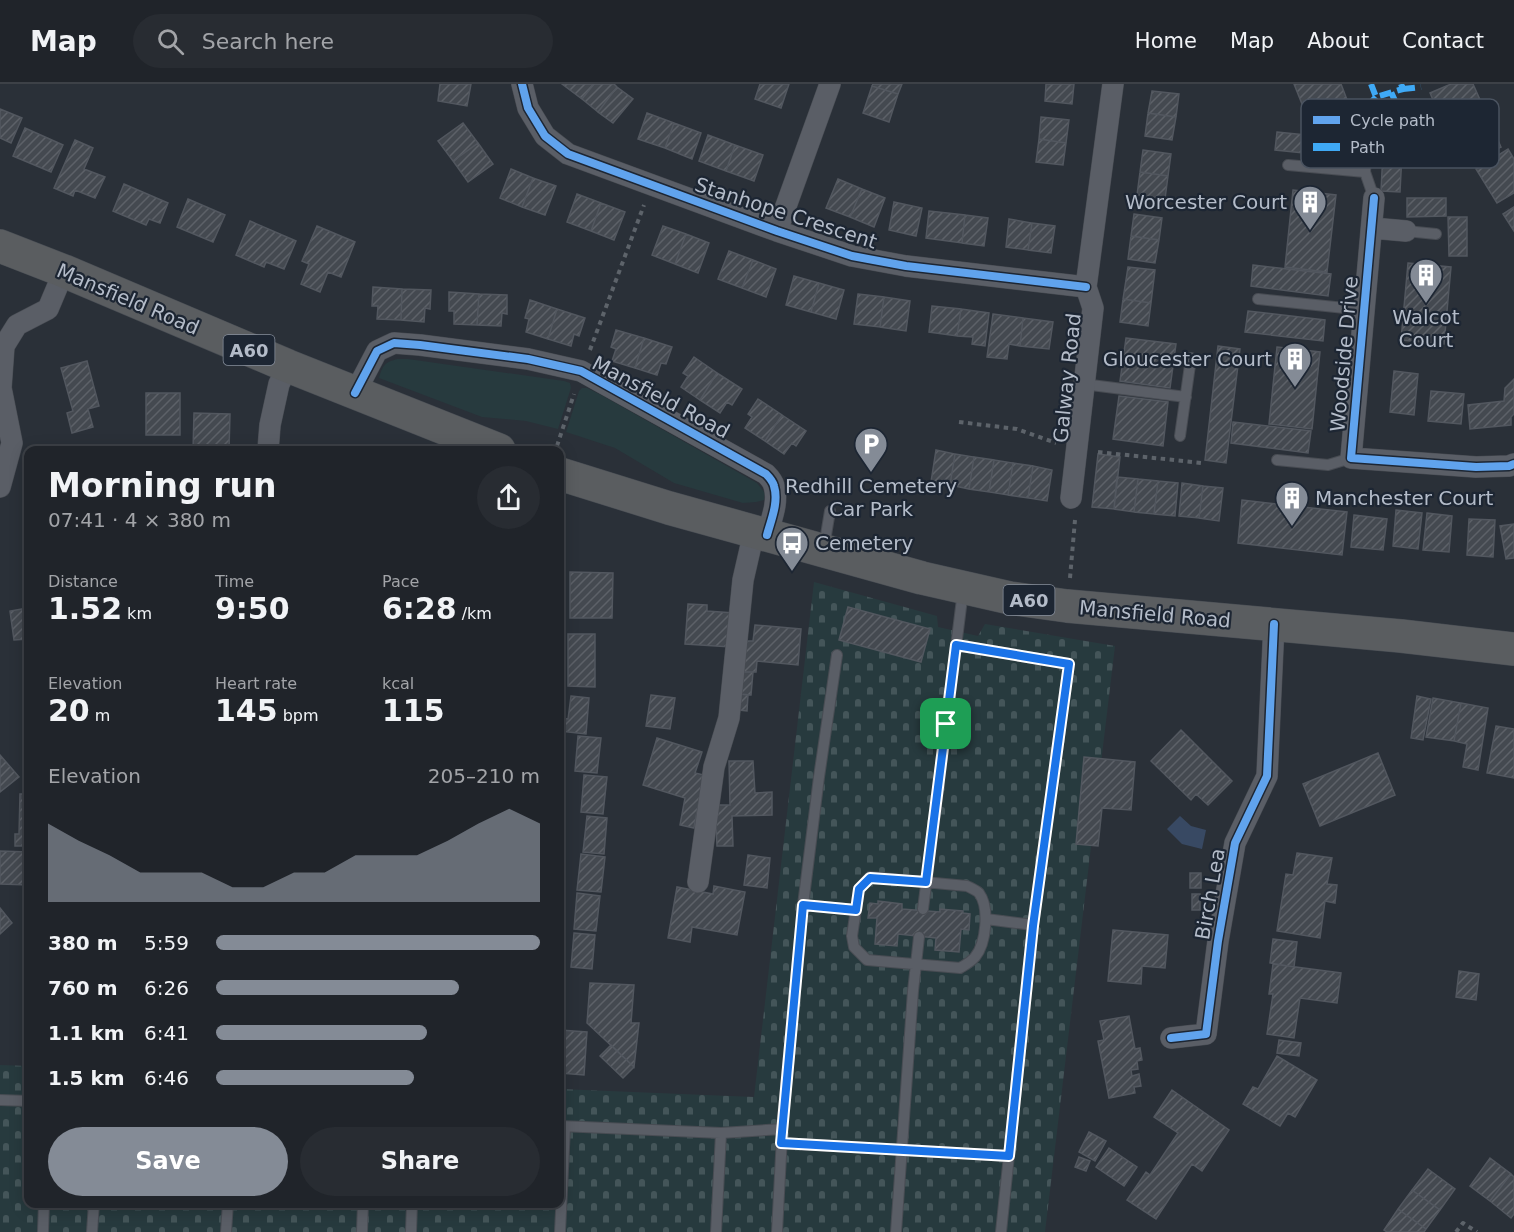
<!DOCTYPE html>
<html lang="en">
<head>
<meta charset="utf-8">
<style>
  :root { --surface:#20242a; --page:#282c32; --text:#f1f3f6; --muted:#a2a4a8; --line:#3d4147; --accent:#848b96 }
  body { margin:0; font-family:"DejaVu Sans",sans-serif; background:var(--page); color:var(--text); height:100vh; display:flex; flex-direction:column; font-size:22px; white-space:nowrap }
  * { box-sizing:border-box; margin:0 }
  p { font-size:20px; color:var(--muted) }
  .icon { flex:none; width:33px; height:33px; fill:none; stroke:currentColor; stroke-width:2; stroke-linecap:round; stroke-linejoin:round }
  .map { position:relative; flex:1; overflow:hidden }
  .drawer { position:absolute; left:24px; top:362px; width:540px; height:762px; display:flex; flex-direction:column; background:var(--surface); border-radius:12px; box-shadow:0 3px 15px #0003,0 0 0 2px var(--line) }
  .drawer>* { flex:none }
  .pin { position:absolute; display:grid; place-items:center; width:51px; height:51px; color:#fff; margin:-26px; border-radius:12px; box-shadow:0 3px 9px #0006 }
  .round { display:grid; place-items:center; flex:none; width:63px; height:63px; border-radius:32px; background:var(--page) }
  .headline { display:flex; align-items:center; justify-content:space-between; height:102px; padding:0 24px }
  h1 { font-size:33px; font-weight:600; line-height:45px }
  .figures { display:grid; grid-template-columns:repeat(3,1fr); gap:9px; height:102px; padding:6px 24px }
  .figures div { display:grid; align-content:center }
  .figures b { font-size:30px; font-weight:600 }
  .figures small { font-size:16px; font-weight:400 }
  .figures p { font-size:16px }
  .chart { height:168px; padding:12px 24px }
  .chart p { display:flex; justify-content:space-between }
  .chart svg { width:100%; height:108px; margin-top:6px; fill:var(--accent); opacity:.7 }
  .button { display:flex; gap:12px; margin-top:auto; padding:12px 24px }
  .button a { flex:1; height:69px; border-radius:36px; background:var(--accent); color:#fff; font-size:24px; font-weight:600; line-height:69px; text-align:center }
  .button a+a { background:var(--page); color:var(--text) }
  ul { padding:0 24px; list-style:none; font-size:20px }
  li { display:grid; grid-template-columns:96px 72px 1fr; align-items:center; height:45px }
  li i { height:15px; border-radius:8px; background:var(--accent) }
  header { display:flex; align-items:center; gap:36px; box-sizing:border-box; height:84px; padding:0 30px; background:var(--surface); border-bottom:2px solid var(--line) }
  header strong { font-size:28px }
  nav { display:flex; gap:33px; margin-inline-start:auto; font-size:21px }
  .search { width:420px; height:54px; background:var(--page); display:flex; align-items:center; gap:15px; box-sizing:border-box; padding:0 21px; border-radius:33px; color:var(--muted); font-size:22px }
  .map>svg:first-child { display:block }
  .grass { fill:#273a3e }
  .cemetery { fill:url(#cemetery-stones) }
  .water { fill:#384963 }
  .building { fill:url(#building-hatch); stroke:#52575f; stroke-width:1.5 }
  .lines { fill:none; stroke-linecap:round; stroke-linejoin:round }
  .lane-casing { stroke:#484c53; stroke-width:12 }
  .street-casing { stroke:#484c53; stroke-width:22 }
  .highway-casing { stroke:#474c53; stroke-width:34 }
  .path { stroke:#5d636a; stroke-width:4; stroke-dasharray:4.5 4.5; stroke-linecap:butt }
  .lane { stroke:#5a5e66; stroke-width:10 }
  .street { stroke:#5a5e66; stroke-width:21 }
  .highway { stroke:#5a5d60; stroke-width:33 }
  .quiet { stroke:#3fa9f5; stroke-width:6; stroke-dasharray:12 6; stroke-linecap:butt }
  .cycleway-casing { stroke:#1d2633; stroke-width:11 }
  .cycleway { stroke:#60a3ed; stroke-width:8 }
  .route-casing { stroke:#fff; stroke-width:12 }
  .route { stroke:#1a73e8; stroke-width:8 }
  .labels { text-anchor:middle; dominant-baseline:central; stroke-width:4.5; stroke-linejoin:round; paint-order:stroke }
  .shield { fill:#1d2633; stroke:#878f9c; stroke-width:1.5 }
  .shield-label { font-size:18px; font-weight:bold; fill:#b4bcc9 }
  .poi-label { font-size:20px; fill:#b4bcc9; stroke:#1d2633; text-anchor:end }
  .street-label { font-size:20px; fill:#b4bcc9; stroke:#1d2633 }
  .key { fill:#1d2633; stroke:#4a5360; stroke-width:1.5 }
  .key-label { font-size:16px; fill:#b4bcc9 }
</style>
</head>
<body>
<header>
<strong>Map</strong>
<div class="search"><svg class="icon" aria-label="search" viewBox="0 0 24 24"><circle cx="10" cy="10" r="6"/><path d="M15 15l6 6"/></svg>Search here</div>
<nav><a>Home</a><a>Map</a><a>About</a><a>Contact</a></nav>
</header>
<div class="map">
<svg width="1514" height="1148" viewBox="0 0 1514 1148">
  <defs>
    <pattern id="cemetery-stones" width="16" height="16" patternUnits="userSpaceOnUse" patternTransform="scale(1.5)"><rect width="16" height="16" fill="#273a3e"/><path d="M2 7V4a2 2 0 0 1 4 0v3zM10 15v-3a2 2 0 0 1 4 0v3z" fill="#445559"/></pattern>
    <pattern id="building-hatch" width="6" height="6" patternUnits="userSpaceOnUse" patternTransform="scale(1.5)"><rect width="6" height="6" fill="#444950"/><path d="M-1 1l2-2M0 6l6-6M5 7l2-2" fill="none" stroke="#5d6168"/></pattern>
  </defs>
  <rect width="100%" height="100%" fill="#2a3038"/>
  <path class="grass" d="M397,275H408L564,297L570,299L571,304L558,345L526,337L482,333L379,294C383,281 384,279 397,275Z
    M582,304H587L603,312L757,399L765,409L764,416L756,418L743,419L674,399L615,364L566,348L579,307Z"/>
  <path class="cemetery" d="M814,498L937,532L938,543L978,552L985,540L1115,562L1045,1148H0V981L28,982V1119H560V1005L754,1013Z"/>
  <path class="water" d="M1180,732L1191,742L1206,746L1202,765L1182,760L1167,745Z"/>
  <path class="building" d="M440,0H471L467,22L438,17Z
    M562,0H594L582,15Z
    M594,0H614L617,3L598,28L582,15Z
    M760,0H789L781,24L755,15Z
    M873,0H902L898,10L872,2Z
    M1046,0H1074L1072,20L1045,17Z
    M1294,0H1341L1354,34L1314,50Z
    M1451,0H1473L1501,63L1461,81L1430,9Z
    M872,2L898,10L889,38L863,29Z
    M617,3L633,15L613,39L598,28Z
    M1152,7L1179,10L1176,33L1148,29Z
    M0,25L22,34L11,59L0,54Z
    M647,29L674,39L665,64L638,55Z
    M1148,29L1176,33L1172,56L1145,52Z
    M1041,33L1069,36L1066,59L1039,55Z
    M463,39L478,59L453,77L438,57Z
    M674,39L701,49L692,75L665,64Z
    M25,44L63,61L51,88L13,72Z
    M1277,48L1355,56L1353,74L1275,66Z
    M1384,48L1403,50L1400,108L1381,107Z
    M708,51L735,61L726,87L699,77Z
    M1039,55L1066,59L1063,81L1036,78Z
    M75,56L93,64L84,85L105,93L95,114L75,106L73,112L54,104Z
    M478,59L493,80L468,98L453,77Z
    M735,61L763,71L754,97L726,87Z
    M1508,65L1514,75V109L1497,119L1476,85Z
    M1143,66L1171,70L1168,92L1140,88Z
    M511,85L533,94L522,123L500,114Z
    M1140,88L1168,92L1165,115L1137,111Z
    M533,94L556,102L545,131L522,123Z
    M838,95L862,105L850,133L826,124Z
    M124,100L168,119L160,139L149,135L146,141L113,127Z
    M862,105L885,114L874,143L850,133Z
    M1293,106L1336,111L1327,188L1285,183Z
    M577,110L601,119L591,147L567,138Z
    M1407,114H1446V132L1407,133Z
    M188,115L225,131L213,158L177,143Z
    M894,118L922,124L916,152L889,146Z
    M601,119L625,128L614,156L591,147Z
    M1514,123V147L1503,130Z
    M929,127L965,131L962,159L926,154Z
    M1134,130L1162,134L1159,156L1131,152Z
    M965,131L988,134L984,162L962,159Z
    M1448,133H1467V172H1449Z
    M1009,135L1032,139L1028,166L1006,163Z
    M250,137L296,157L284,185L266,178L264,183L236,171Z
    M1032,139L1055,142L1051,169L1028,166Z
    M317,142L355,158L341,193L328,188L320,208L301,200L309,180L302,177Z
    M663,142L686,150L675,180L652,171Z
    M686,150L709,159L698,189L675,180Z
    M1131,152L1159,156L1155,179L1128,175Z
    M729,167L753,176L742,204L718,195Z
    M753,176L776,185L766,213L742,204Z
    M1408,179L1451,183L1444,260L1401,256Z
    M1253,181L1331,190L1328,212L1251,202Z
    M1128,183L1155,186L1151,219L1123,215Z
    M794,192L819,199L811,228L786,221Z
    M819,199L844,206L836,235L811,228Z
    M373,203L402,205L401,236L377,235L378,222H372Z
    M402,205L431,206L430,225L425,224L424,238L401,236Z
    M449,208L479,210L477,241L454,240V227H449Z
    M479,210L507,211V230L502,229L501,242L477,241Z
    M858,210L884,213L880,243L854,240Z
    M884,213L910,217L906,247L880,243Z
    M1123,215L1151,219L1148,242L1120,238Z
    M530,216L557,225L548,255L526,248L529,235L525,234Z
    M932,222L961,225L957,252L929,248Z
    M557,225L585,234L579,252L574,250L571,262L548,255Z
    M961,225L989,229L985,262L972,260L973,253L957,252Z
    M1248,227L1325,236L1323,257L1245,248Z
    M993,230L1023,234L1020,262L1009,260L1007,275L987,273Z
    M1023,234L1053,238L1049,265L1020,262Z
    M616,246L644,254L635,284L612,277L616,265L611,263Z
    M644,254L672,263L666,280L661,279L657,291L635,284Z
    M1126,254L1176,260L1170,304L1120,297Z
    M1218,262L1240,265L1226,379L1205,376Z
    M1277,263L1320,268L1312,345L1269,340Z
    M694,273L717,289L700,316L681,303L688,292L683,289Z
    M87,277L99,322L88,325L93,343L72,349L67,329L73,327L61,284Z
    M1394,287L1418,290L1414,331L1390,328Z
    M717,289L742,305L732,321L727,318L720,329L700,316Z
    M1514,295V330L1511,333V341L1470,345L1468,321L1504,317L1505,304Z
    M1431,307L1464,310L1461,340L1428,337Z
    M146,309H180V351H146Z
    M1119,312L1168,318L1163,362L1113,355Z
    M758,315L782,331L765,357L745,344L752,333L748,330Z
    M194,329L230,330L229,366H193Z
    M782,331L806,347L796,362L792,359L784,370L765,357Z
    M1233,338L1311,347L1308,369L1231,359Z
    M936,366L955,370L950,401L931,398Z
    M955,370L974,373L969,405L950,401Z
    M1098,370L1120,373L1114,425L1092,423Z
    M974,373L994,376L989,408L969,405Z
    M994,376L1013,379L1008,411L989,408Z
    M1013,379L1033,382L1028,414L1008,411Z
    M1033,382L1052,386L1047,417L1028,414Z
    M1117,393L1138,395L1134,428L1114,425Z
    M1138,395L1158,397L1154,430L1134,428Z
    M1158,397L1178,399L1175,432L1154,430Z
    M1182,399L1203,402L1199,434L1179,432Z
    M1203,402L1223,404L1219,437L1199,434Z
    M1242,416L1347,428L1342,471L1238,459Z
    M1396,426L1422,429L1418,465L1393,462Z
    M1427,429L1452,432L1449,468L1423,466Z
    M1354,431L1387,435L1383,466L1351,463Z
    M1469,435L1495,436L1493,473L1467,471Z
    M1514,440V474L1506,475L1500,442Z
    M570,488L613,489L612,534H570Z
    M688,520L707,521V527L734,529L731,563L685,560Z
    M848,523L930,545L921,578L839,556Z
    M28,524V555L14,556L10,527Z
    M755,541L801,545L798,581L757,577L756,588H742L745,557H753Z
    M568,550H595V603L568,602Z
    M742,588H753L751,611L740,610Z
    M740,610L748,611L747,627L739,626Z
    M651,611L675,614L670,645L646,642Z
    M571,612L589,614L586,650L560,647V634L568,635Z
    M1417,612L1431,615L1423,656L1411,654Z
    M1433,614L1461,619L1454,657L1426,653Z
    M1461,619L1488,624L1478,686L1463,683L1467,660L1454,657Z
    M1496,642L1514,645V694L1487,689Z
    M1181,646L1232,697L1208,721L1196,710L1191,716L1151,677Z
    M578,652L601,654L597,689L575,687Z
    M657,654L702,668L695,689L704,691L694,744L680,741L685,714L643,701Z
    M1378,669L1395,711L1320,742L1303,700Z
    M0,671L19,693L0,708Z
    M1084,673L1135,678L1131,726L1102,724L1098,762L1076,760Z
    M729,677H753L755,709L772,708V731L732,732L733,762H717L715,721H730Z
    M584,691L607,693L603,730L581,728Z
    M20,710H28V762H15V750H19Z
    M587,732L607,734L604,770L583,768Z
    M0,767L28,768V801L0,800Z
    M1297,769L1332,774L1327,800L1337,801L1335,819L1325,817L1320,854L1277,847L1286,790L1293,791Z
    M581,770L605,773L601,808L577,806Z
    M748,771L770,774L767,804L744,801Z
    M1190,789H1201V804H1190Z
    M714,802L745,808L737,851L692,843L690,858L668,854L677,803L713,810Z
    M577,809L600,812L596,847L574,845Z
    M1192,810H1200V826H1192Z
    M878,817L902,820V825L940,828V825L963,827V829L970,830L969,846L961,845L959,868L935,866L936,854L898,850L897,862L875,860L877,834H868L870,819L878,820Z
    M0,824L12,839L0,850Z
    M1113,846L1168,851L1165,884L1142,882L1141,900L1108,897Z
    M574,849L595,851L592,885L571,883Z
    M1273,855L1297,858L1294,883L1270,879Z
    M1273,880L1341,889L1337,919L1300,914L1294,954L1267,950L1273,910H1269Z
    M1459,887L1479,890L1476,916L1456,913Z
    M590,899L634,901L631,939H639L634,983L587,939Z
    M1129,932L1135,965L1140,964L1142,976L1137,977L1138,985L1131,986L1132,992L1139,990L1141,1002L1134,1003L1135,1009L1109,1014L1098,957L1104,956L1100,937Z
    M560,946L587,948L584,991L560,989Z
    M1279,956L1301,959L1299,972L1277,969Z
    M611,961L634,983L623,994L600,972Z
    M1277,972L1317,996L1295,1033L1288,1029L1280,1042L1243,1020L1253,1003L1258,1005Z
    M1172,1006L1229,1046L1202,1087L1192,1080L1156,1135L1127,1116L1146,1088L1150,1091L1178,1049L1154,1033Z
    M1089,1048L1106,1057L1095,1077L1079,1068Z
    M1109,1064L1137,1083L1124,1102L1096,1083Z
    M1079,1073L1090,1077L1086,1087L1075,1083Z
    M1490,1074L1511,1090L1490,1117L1470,1102Z
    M1428,1085L1455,1105L1440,1126L1412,1106Z
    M1511,1090L1514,1093V1130L1511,1134L1490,1117Z
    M1412,1106L1440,1126L1426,1145L1398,1125Z
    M1398,1125L1426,1145L1424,1148H1387L1384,1146Z"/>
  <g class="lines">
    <defs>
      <path id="lane" d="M1288,81L1365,88L1374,114
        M1365,88L1367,57
        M1406,147L1436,150
        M1258,215L1364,226
        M1083,300L1186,313
        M1180,352L1191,274
        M1277,376L1328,381L1351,374
        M824,463L830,427
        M956,561L1069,580L1033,841L1001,1148
        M870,793L967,802C971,804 976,806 979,809C990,824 986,860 975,873C971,878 965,881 960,884L867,876L854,863L852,852L859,805Z
        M803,821L819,693L837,571
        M923,825L963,507
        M986,835L1033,841
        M0,1016L28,1017
        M560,1042L721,1049L782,1045L803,821L856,826
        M781,1059L1009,1072
        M43,1148L44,1119
        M92,1148L94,1119
        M226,1148L228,1119
        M362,1148L363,1119
        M411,1148L412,1119
        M560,1148L565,1043
        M716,1148L721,1049
        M777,1148L782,1052
        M896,1148L913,907L919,853"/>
      <path id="street" d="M522,0L528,24L545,52L568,70L777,147L852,172L906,182L1086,203
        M1374,114L1351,374L1476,383L1509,382L1514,380
        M1372,144L1406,147
        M777,147L830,0
        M355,309L377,267L394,259L420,261L528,275L581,287L766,390C769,393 773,398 774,402C779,418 771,436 767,451
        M268,366L270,341L279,300L288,282
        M0,403L12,359L1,304L4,262L17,241L48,225L64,187
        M1071,414L1093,224L1086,203L1113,0
        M698,798L714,683L729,634L743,496L754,448
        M1171,954L1206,950L1218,857L1235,759L1267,692L1274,540"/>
      <path id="highway" d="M0,162L64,187L288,282L499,366
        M560,390L669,424L922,494L1010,514L1067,522L1401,552L1514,565"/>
    </defs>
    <use href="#lane" class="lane-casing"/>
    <use href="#street" class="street-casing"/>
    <use href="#highway" class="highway-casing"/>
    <path class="path" d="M590,266L644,121
      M959,338L1017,345L1056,359
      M557,362L574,310
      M1098,368L1202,379
      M1070,494L1075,436
      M1456,1148L1463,1139L1477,1148"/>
    <use href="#lane" class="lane"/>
    <use href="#street" class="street"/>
    <use href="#highway" class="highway"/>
    <path class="quiet" d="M1371,0L1376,13L1403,5L1401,0
      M1403,5L1421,3
      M1419,16L1407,43L1450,82
      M1359,31L1376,13
      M1367,57L1359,43H1407L1391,8"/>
    <defs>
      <path id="cycleway" d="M522,0L528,24L545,52L568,70L777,147L852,172L906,182L1086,203
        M1374,114L1351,374L1476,383L1509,382L1514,380
        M355,309L377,267L394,259L420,261L528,275L581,287L766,390C769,393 773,398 774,402C779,418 771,436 767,451
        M1171,954L1206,950L1218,857L1235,759L1267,692L1274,540"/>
    </defs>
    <use href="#cycleway" class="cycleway-casing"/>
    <use href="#cycleway" class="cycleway"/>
  </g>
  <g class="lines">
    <defs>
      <path id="route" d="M956,561L1069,580L1033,842L1009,1072L781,1059L803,821L856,826L859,805L870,794L926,798Z"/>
    </defs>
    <use href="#route" class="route-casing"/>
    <use href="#route" class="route"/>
  </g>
  <defs>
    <symbol id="building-pin" viewBox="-11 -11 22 30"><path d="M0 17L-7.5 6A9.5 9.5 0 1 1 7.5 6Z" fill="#848b96" stroke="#1d2633"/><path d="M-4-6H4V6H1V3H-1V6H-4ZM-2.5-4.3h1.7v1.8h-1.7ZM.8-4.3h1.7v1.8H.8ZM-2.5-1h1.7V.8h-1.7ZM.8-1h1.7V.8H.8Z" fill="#fff"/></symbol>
    <symbol id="parking-pin" viewBox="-11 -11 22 30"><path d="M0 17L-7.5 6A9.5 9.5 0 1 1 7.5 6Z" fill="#848b96" stroke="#1d2633"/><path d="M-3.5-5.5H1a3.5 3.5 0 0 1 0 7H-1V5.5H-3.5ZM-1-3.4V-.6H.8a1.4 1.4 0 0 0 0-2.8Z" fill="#fff"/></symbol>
    <symbol id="bus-pin" viewBox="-11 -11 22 30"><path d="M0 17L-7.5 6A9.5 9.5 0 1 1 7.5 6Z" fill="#848b96" stroke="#1d2633"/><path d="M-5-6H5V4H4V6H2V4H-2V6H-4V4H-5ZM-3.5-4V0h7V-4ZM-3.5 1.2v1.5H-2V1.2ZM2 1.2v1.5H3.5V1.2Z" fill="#fff"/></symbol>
  </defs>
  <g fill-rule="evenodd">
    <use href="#building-pin" x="1291" y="99" width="38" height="52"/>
    <use href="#building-pin" x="1407" y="172" width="38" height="52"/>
    <use href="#building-pin" x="1276" y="256" width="38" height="52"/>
    <use href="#parking-pin" x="852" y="341" width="38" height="52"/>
    <use href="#building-pin" x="1273" y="395" width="38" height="52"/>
    <use href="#bus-pin" x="773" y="440" width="38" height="52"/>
  </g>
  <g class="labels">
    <g class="shield">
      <rect x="223.5" y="251" width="51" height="30" rx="4.5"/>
      <rect x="1003.5" y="501" width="51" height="30" rx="4.5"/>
    </g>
    <g class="shield-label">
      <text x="249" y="266">A60</text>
      <text x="1029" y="516">A60</text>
    </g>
    <g class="poi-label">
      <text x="1287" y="118">Worcester Court</text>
      <text x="1426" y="233" text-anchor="middle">Walcot<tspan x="1426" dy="23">Court</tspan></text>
      <text x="1272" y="275">Gloucester Court</text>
      <text x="871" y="402" text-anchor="middle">Redhill Cemetery<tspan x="871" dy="23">Car Park</tspan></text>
      <text x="1315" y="414" text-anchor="start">Manchester Court</text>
      <text x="815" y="459" text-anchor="start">Cemetery</text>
    </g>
    <g class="street-label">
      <text transform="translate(786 129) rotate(18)">Stanhope Crescent</text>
      <text transform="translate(128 215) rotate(23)">Mansfield Road</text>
      <text transform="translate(1344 270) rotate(-85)">Woodside Drive</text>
      <text transform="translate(1067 294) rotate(-84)">Galway Road</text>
      <text transform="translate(661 313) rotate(28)">Mansfield Road</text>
      <text transform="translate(1155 530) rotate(5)">Mansfield Road</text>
      <text transform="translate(1210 810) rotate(-80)">Birch Lea</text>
    </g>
  </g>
  <rect x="1301" y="15" width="198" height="69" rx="9" class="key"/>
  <rect x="1313" y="32" width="27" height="8" fill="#60a3ed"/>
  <rect x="1313" y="59" width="27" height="8" fill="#3fa9f5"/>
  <g class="key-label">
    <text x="1350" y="42">Cycle path</text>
    <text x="1350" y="69">Path</text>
  </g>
</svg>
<div class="pin" style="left:946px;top:640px;background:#1e9e55"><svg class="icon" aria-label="arrive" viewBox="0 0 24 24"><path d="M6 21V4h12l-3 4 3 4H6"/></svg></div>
<section class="drawer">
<div class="headline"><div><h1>Morning run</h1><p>07:41 · 4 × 380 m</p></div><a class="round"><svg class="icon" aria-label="share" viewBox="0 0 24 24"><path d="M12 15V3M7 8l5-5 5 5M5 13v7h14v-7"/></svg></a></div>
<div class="figures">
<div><p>Distance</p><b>1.52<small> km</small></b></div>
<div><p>Time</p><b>9:50</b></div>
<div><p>Pace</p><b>6:28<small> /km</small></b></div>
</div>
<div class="figures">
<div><p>Elevation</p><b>20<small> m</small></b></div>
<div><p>Heart rate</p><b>145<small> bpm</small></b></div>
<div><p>kcal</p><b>115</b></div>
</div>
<div class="chart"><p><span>Elevation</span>205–210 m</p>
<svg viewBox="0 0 160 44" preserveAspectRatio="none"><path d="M0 44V12L10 19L20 25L30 32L40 32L50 32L60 38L70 38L80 32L90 32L100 25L110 25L120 25L130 19L140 12L150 6L160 12V44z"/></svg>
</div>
<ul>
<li><b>380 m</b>5:59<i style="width:100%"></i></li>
<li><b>760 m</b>6:26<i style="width:75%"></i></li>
<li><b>1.1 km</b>6:41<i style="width:65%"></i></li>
<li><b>1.5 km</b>6:46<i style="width:61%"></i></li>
</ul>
<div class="button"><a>Save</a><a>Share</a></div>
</section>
</div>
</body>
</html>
